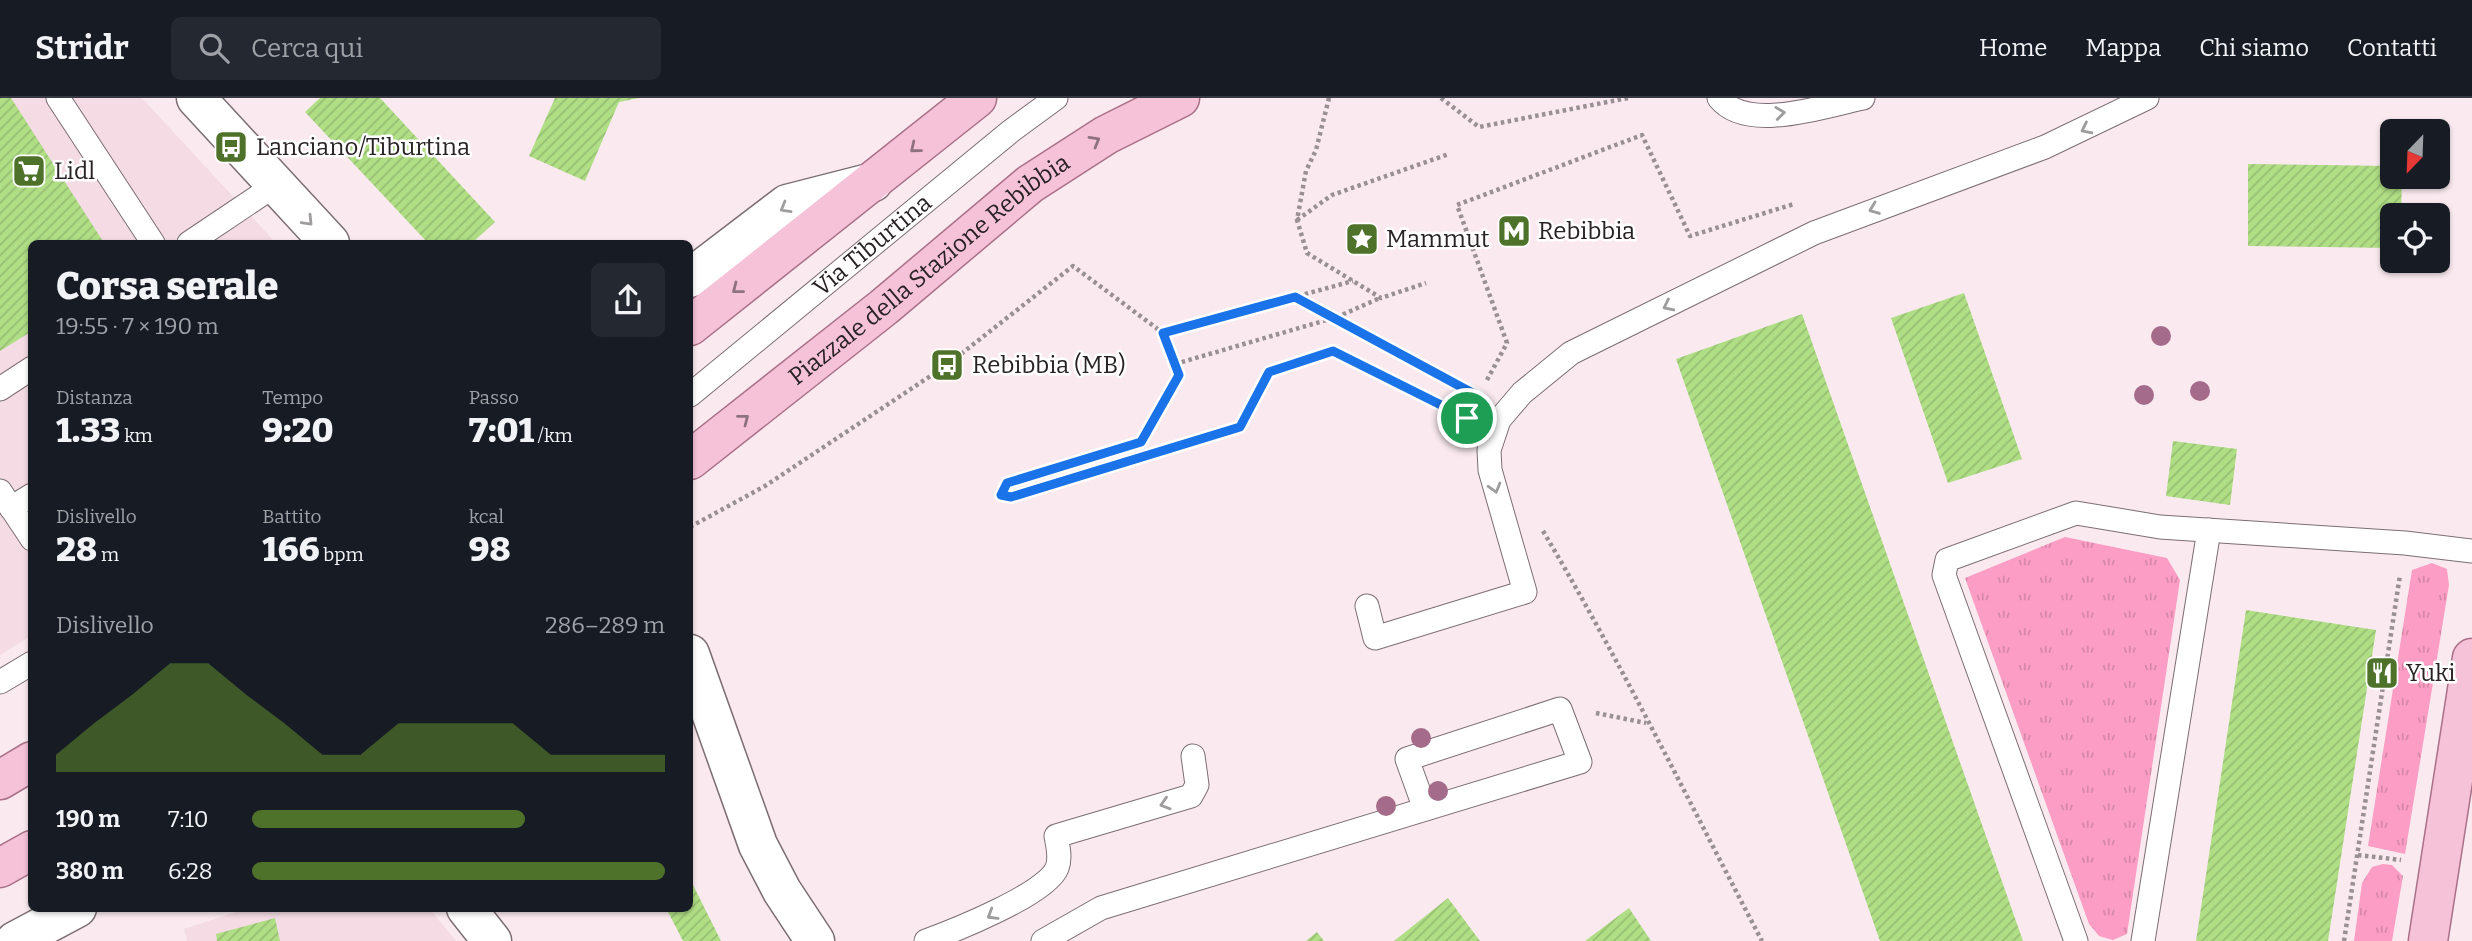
<!DOCTYPE html>
<html lang="it">
<head>
<meta charset="utf-8">
<style>
  :root { --surface:#171b24; --page:#242831; --text:#f1f3f6; --muted:#9ea1a6; --line:#363941; --accent:#4f722b }
  body { margin:0; font-family:Bitter,serif; background:var(--page); color:var(--text); height:100vh; display:flex; flex-direction:column; font-size:26px; white-space:nowrap }
  * { box-sizing:border-box; margin:0 }
  p { font-size:23px; color:var(--muted) }
  .icon { flex:none; width:38px; height:38px; fill:none; stroke:currentColor; stroke-width:2; stroke-linecap:round; stroke-linejoin:round }
  .map { position:relative; flex:1; overflow:hidden }
  .sheet { position:absolute; left:28px; top:142px; width:665px; height:672px; display:flex; flex-direction:column; background:var(--surface); border-radius:10px; box-shadow:0 2px 5px #0004 }
  .sheet>* { flex:none }
  .needle { width:46px; rotate:203deg }
  .tools { position:absolute; left:2380px; top:21px; display:grid; gap:14px }
  .tools a { display:grid; place-items:center; width:70px; height:70px; border-radius:10px; background:var(--surface); box-shadow:0 2px 5px #0004; font-size:35px }
  .pin { position:absolute; display:grid; place-items:center; width:60px; height:60px; color:#fff; margin:-30px; border:4px solid #fff; border-radius:50%; box-shadow:0 2px 7px #0007 }
  .round { display:grid; place-items:center; flex:none; width:74px; height:74px; border-radius:10px; background:var(--page) }
  .summary { display:flex; align-items:center; justify-content:space-between; height:119px; padding:0 28px }
  h1 { font-size:38px; font-weight:800; line-height:52px }
  .figures { display:grid; grid-template-columns:repeat(3,1fr); gap:10px; height:119px; padding:7px 28px }
  .figures div { display:grid; align-content:center }
  .figures b { font-size:35px; font-weight:800 }
  .figures small { font-size:19px; font-weight:400 }
  .figures p { font-size:19px }
  .chart { height:196px; padding:14px 28px }
  .chart p { display:flex; justify-content:space-between }
  .chart svg { width:100%; height:126px; margin-top:7px; fill:var(--accent); opacity:.7 }
  ul { padding:0 28px; list-style:none; font-size:23px }
  li { display:grid; grid-template-columns:112px 84px 1fr; align-items:center; height:52px }
  li i { height:18px; border-radius:9px; background:var(--accent) }
  header { display:flex; align-items:center; gap:42px; box-sizing:border-box; height:98px; padding:0 35px; background:var(--surface); border-bottom:2px solid var(--line) }
  header strong { font-size:33px }
  nav { display:flex; gap:38px; margin-inline-start:auto; font-size:24px }
  .search { width:490px; height:63px; background:var(--page); display:flex; align-items:center; gap:18px; box-sizing:border-box; padding:0 24px; border-radius:10px; color:var(--muted); font-size:26px }
  .map>svg:first-child { display:block }
  .built { fill:#f4dbe4 }
  .grass { fill:url(#grass-tufts) }
  .building { fill:url(#building-hatch) }
  .lines { fill:none; stroke-linecap:round; stroke-linejoin:round }
  .service-casing { stroke:#7c6e73; stroke-width:25 }
  .minor-casing { stroke:#7c6e73; stroke-width:41 }
  .primary-casing { stroke:#a97087; stroke-width:41 }
  .path { stroke:#9a8f93; stroke-width:4.5; stroke-dasharray:3.5 3.5; stroke-linecap:butt }
  .service { stroke:#fff; stroke-width:23 }
  .minor { stroke:#fff; stroke-width:38 }
  .primary { stroke:#f5c2d7; stroke-width:38 }
  .tree { fill:#a46c8a }
  .oneway { stroke:#9e9c9c }
  .oneway2 { stroke:#8e727e }
  .route-casing { stroke:#fff; stroke-width:14 }
  .route { stroke:#1a73e8; stroke-width:9 }
  .labels { text-anchor:middle; dominant-baseline:central; stroke-width:5; stroke-linejoin:round; paint-order:stroke }
  .poi-label { font-size:24px; fill:#282224; stroke:#fff; text-anchor:start }
  .street-label { font-size:24px; fill:#282224; stroke:#fff }
</style>
</head>
<body>
<header>
<strong>Stridr</strong>
<div class="search"><svg class="icon" aria-label="search" viewBox="0 0 24 24"><circle cx="10" cy="10" r="6"/><path d="M15 15l6 6"/></svg>Cerca qui</div>
<nav><a>Home</a><a>Mappa</a><a>Chi siamo</a><a>Contatti</a></nav>
</header>
<div class="map">
<svg width="2472" height="843" viewBox="0 0 2472 843">
  <defs>
    <pattern id="grass-tufts" width="24" height="20" patternUnits="userSpaceOnUse" patternTransform="scale(1.75)"><rect width="24" height="20" fill="#fb9dc4"/><path d="M3 7l-1-3M5 7V3M7 7l1-3M15 17l-1-3M17 17v-4M19 17l1-3" fill="none" stroke="#d787a8"/></pattern>
    <pattern id="building-hatch" width="6" height="6" patternUnits="userSpaceOnUse" patternTransform="scale(1.75)"><rect width="6" height="6" fill="#afde85"/><path d="M-1 1l2-2M0 6l6-6M5 7l2-2" fill="none" stroke="#97be73"/></pattern>
  </defs>
  <rect width="100%" height="100%" fill="#faeaf0"/>
  <path class="built" d="M0,0H142L276,145H32L31,538L0,557Z
    M248,810H429L456,843H187L184,831Z"/>
  <path class="grass" d="M2065,439L2167,460L2180,482L2127,836L2113,842L2099,838L2089,826L1965,480Z
    M2432,465L2447,471L2449,487L2405,756L2368,748L2412,472Z
    M2383,766L2392,767L2403,778L2392,843H2354L2362,785L2372,769Z"/>
  <path class="building" d="M0,0H11L104,145H32V233L0,253Z
    M320,0H380L495,124L472,145H428L305,14Z
    M555,0H639L619,4L585,83L529,58Z
    M2248,66L2392,68V79H2402L2401,117H2392V150L2248,148Z
    M1964,195L2022,361L1948,385L1891,220Z
    M1802,216L2023,843H1880L1676,261Z
    M2173,343L2237,351L2230,407L2166,398Z
    M2246,512L2376,532L2328,843H2196Z
    M690,781L721,843H683L666,810H690Z
    M1448,800L1480,843H1394Z
    M1629,810L1651,843H1585Z
    M275,820L280,843H217L216,836Z
    M1317,834L1324,843H1306Z"/>
  <g class="lines">
    <defs>
      <g id="service">
        <path d="M58,0L153,145"/>
        <path d="M1719,0C1747,35 1824,8 1863,0"/>
        <path d="M189,145L274,88"/>
        <path d="M0,291L32,270"/>
        <path id="s1" d="M690,297L1011,33L1056,0"/>
        <path d="M0,393L32,441"/>
        <path d="M11,410L32,397"/>
        <path d="M1367,508L1375,540L1525,494L1490,372L1489,352L1499,322L1522,295L1571,255L1814,135L2045,49L2147,0"/>
        <path d="M0,584L32,565"/>
        <path d="M926,843C953,833 1047,796 1057,770C1061,760 1058,749 1056,738L1191,698L1197,687L1193,658"/>
        <path d="M1043,843L1101,810L1580,664L1560,611L1407,661L1425,711"/>
        <path d="M2076,843L1944,477L1947,462L2076,415L2160,429L2405,445L2472,453"/>
        <path d="M2143,843L2209,432"/>
      </g>
      <path id="minor" d="M196,0L330,145
        M690,180L787,106L873,84
        M690,556L758,747L782,793L815,843
        M466,810L492,843
        M15,843L77,810"/>
      <g id="primary">
        <path d="M690,228L977,0"/>
        <path id="s2" d="M690,362L884,209L1030,86L1106,37L1180,0"/>
        <path d="M0,682L32,663"/>
        <path d="M0,770L32,752"/>
        <path d="M2428,843L2472,560"/>
      </g>
    </defs>
    <use href="#service" class="service-casing"/>
    <use href="#minor" class="minor-casing"/>
    <use href="#primary" class="primary-casing"/>
    <path class="path" d="M1329,0L1316,52L1306,73L1297,122L1307,155L1381,200L1426,185
      M1441,0L1479,29L1628,0
      M1297,122L1332,97L1449,56
      M1295,199L1478,297
      M1163,235L1353,183
      M1175,266L1337,219L1380,200
      M1487,282L1507,245L1457,107L1642,37L1690,138L1794,106
      M690,429L765,388L947,267L1073,168L1163,235L1179,277L1141,343L1007,385L1001,397L1005,400L1240,329L1269,274L1333,253L1466,320
      M1543,433C1622,566 1690,706 1762,843
      M1596,615L1646,625
      M2358,757L2401,762
      M2344,843L2400,477"/>
    <use href="#service" class="service"/>
    <use href="#minor" class="minor"/>
    <use href="#primary" class="primary"/>
  </g>
  <g class="tree">
    <circle cx="2161" cy="238" r="10"/>
    <circle cx="2200" cy="293" r="10"/>
    <circle cx="2144" cy="297" r="10"/>
    <circle cx="1421" cy="640" r="10"/>
    <circle cx="1438" cy="693" r="10"/>
    <circle cx="1386" cy="708" r="10"/>
  </g>
  <defs><path id="oneway-chevron" d="M-2-3.5L2.5 0L-2 3.5" fill="none" stroke-width="1.6" stroke-linecap="round" stroke-linejoin="round" transform="scale(1.75)"/></defs>
  <g class="oneway">
    <use href="#oneway-chevron" transform="translate(1780 15) rotate(-7)"/>
    <use href="#oneway-chevron" transform="translate(2086 31) rotate(154)"/>
    <use href="#oneway-chevron" transform="translate(785 110) rotate(150)"/>
    <use href="#oneway-chevron" transform="translate(1874 111) rotate(159)"/>
    <use href="#oneway-chevron" transform="translate(308 123) rotate(46)"/>
    <use href="#oneway-chevron" transform="translate(1668 208) rotate(154)"/>
    <use href="#oneway-chevron" transform="translate(1495 390) rotate(74)"/>
    <use href="#oneway-chevron" transform="translate(1165 706) rotate(163)"/>
    <use href="#oneway-chevron" transform="translate(992 817) rotate(149)"/>
  </g>
  <g class="oneway2">
    <use href="#oneway-chevron" transform="translate(1095 43) rotate(-30)"/>
    <use href="#oneway-chevron" transform="translate(915 50) rotate(141)"/>
    <use href="#oneway-chevron" transform="translate(737 191) rotate(142)"/>
    <use href="#oneway-chevron" transform="translate(744 321) rotate(-38)"/>
  </g>
  <g class="lines">
    <defs>
      <path id="route" d="M1295,199L1478,298L1467,320L1333,253L1269,274L1240,329L1011,399L1001,397L1007,385L1141,344L1179,277L1163,235Z"/>
    </defs>
    <use href="#route" class="route-casing"/>
    <use href="#route" class="route"/>
  </g>
  <defs>
    <symbol id="bus-square" viewBox="-11 -11 22 22"><rect x="-9" y="-9" width="18" height="18" rx="4" fill="#4f722b" stroke="#fff"/><path d="M-5-6H5V4H4V6H2V4H-2V6H-4V4H-5ZM-3.5-4V0h7V-4ZM-3.5 1.2v1.5H-2V1.2ZM2 1.2v1.5H3.5V1.2Z" fill="#fff"/></symbol>
    <symbol id="supermarket-square" viewBox="-11 -11 22 22"><rect x="-9" y="-9" width="18" height="18" rx="4" fill="#4f722b" stroke="#fff"/><path d="M-6-5.5h2.5l.6 2H6L4.5 2H-2.5L-4.4-4H-6ZM-1.5 3.2a1.3 1.3 0 1 0 .1 0ZM3 3.2a1.3 1.3 0 1 0 .1 0Z" fill="#fff"/></symbol>
    <symbol id="metro-square" viewBox="-11 -11 22 22"><rect x="-9" y="-9" width="18" height="18" rx="4" fill="#4f722b" stroke="#fff"/><path d="M-5.5 5V-5H-3L0 0L3-5H5.5V5H3V-.5L0 4L-3-.5V5Z" fill="#fff"/></symbol>
    <symbol id="sight-square" viewBox="-11 -11 22 22"><rect x="-9" y="-9" width="18" height="18" rx="4" fill="#4f722b" stroke="#fff"/><path d="M0-6L1.8-2.2L6-1.7L2.9 1.2L3.7 5.4L0 3.3L-3.7 5.4L-2.9 1.2L-6-1.7L-1.8-2.2Z" fill="#fff"/></symbol>
    <symbol id="restaurant-square" viewBox="-11 -11 22 22"><rect x="-9" y="-9" width="18" height="18" rx="4" fill="#4f722b" stroke="#fff"/><path d="M-5-6h1v4h1v-4h1v4h1v-4h1v5L-1.5 .5V6h-2V.5L-5-1ZM5-6V6H3V1.5H1.5Q1.5-4 5-6Z" fill="#fff"/></symbol>
  </defs>
  <g fill-rule="evenodd">
    <use href="#bus-square" x="212" y="30" width="38" height="38"/>
    <use href="#supermarket-square" x="10" y="54" width="38" height="38"/>
    <use href="#metro-square" x="1495" y="114" width="38" height="38"/>
    <use href="#sight-square" x="1343" y="122" width="38" height="38"/>
    <use href="#bus-square" x="928" y="248" width="38" height="38"/>
    <use href="#restaurant-square" x="2363" y="556" width="38" height="38"/>
  </g>
  <g class="labels">
    <g class="poi-label">
      <text x="256" y="49">Lanciano/Tiburtina</text>
      <text x="54" y="73">Lidl</text>
      <text x="1538" y="133">Rebibbia</text>
      <text x="1386" y="141">Mammut</text>
      <text x="972" y="267">Rebibbia (MB)</text>
      <text x="2406" y="575">Yuki</text>
    </g>
    <g class="street-label">
      <text stroke="none"><textPath href="#s1" startOffset="236">Via Tiburtina</textPath></text>
      <text stroke="none"><textPath href="#s2" startOffset="306">Piazzale della Stazione Rebibbia</textPath></text>
    </g>
  </g>
</svg>
<div class="tools">
<a><svg class="needle" viewBox="-14 -14 28 28"><path d="M0-13l5 13h-10z" fill="#e53935"/><path d="M0 13l5-13h-10z" fill="#9ea1a6"/></svg></a>
<a><svg class="icon" aria-label="locate" viewBox="0 0 24 24"><circle cx="12" cy="12" r="6"/><path d="M12 2v4M12 18v4M2 12h4M18 12h4"/></svg></a>
</div>
<div class="pin" style="left:1467px;top:320px;background:#1e9e55"><svg class="icon" aria-label="arrive" viewBox="0 0 24 24"><path d="M6 21V4h12l-3 4 3 4H6"/></svg></div>
<section class="sheet">
<div class="summary"><div><h1>Corsa serale</h1><p>19:55 · 7 × 190 m</p></div><a class="round"><svg class="icon" aria-label="share" viewBox="0 0 24 24"><path d="M12 15V3M7 8l5-5 5 5M5 13v7h14v-7"/></svg></a></div>
<div class="figures">
<div><p>Distanza</p><b>1.33<small> km</small></b></div>
<div><p>Tempo</p><b>9:20</b></div>
<div><p>Passo</p><b>7:01<small> /km</small></b></div>
</div>
<div class="figures">
<div><p>Dislivello</p><b>28<small> m</small></b></div>
<div><p>Battito</p><b>166<small> bpm</small></b></div>
<div><p>kcal</p><b>98</b></div>
</div>
<div class="chart"><p><span>Dislivello</span>286–289 m</p>
<svg viewBox="0 0 160 44" preserveAspectRatio="none"><path d="M0 44V38L10 27L20 17L30 6L40 6L50 17L60 27L70 38L80 38L90 27L100 27L110 27L120 27L130 38L140 38L150 38L160 38V44z"/></svg>
</div>
<ul>
<li><b>190 m</b>7:10<i style="width:66%"></i></li>
<li><b>380 m</b>6:28<i style="width:100%"></i></li>
</ul>
</section>
</div>
</body>
</html>
